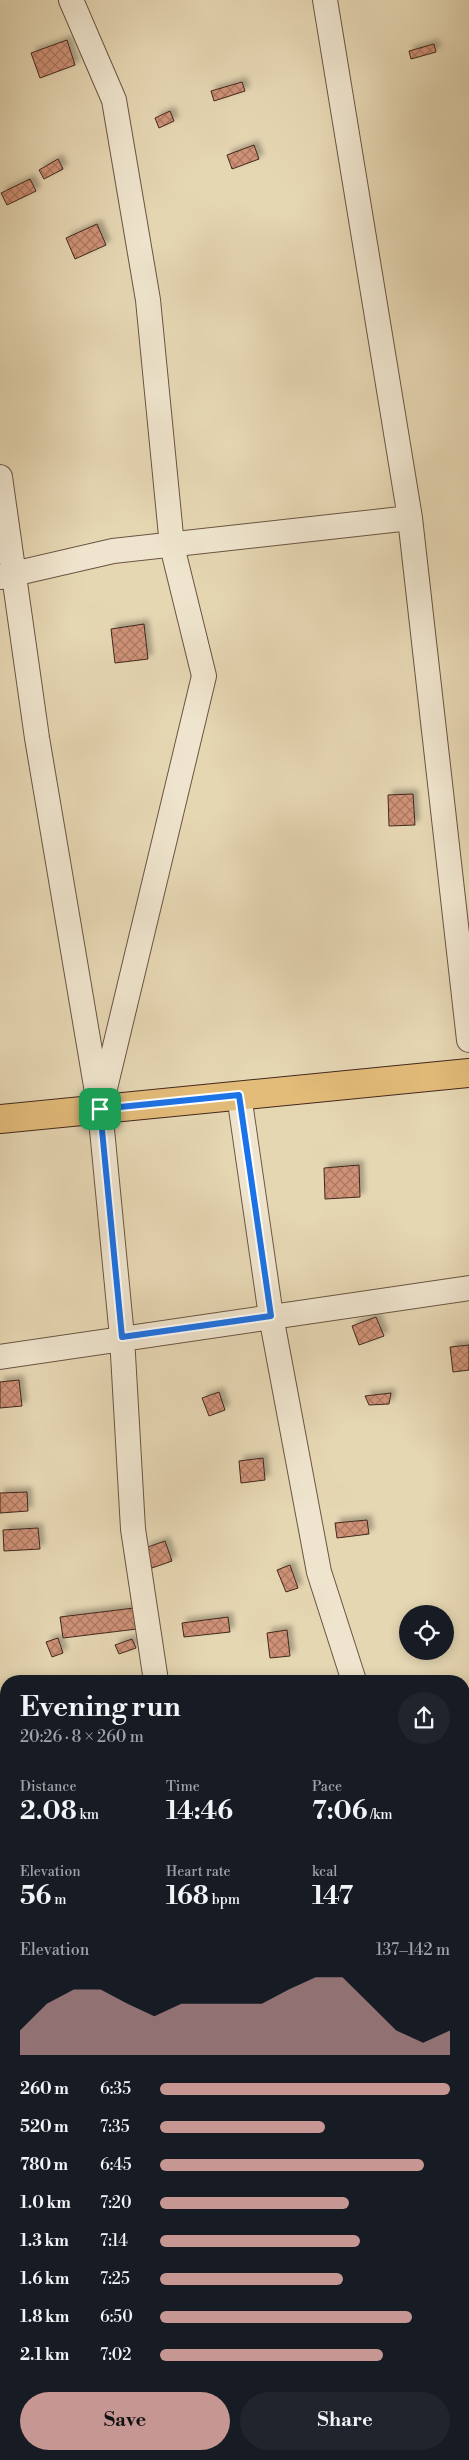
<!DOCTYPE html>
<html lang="en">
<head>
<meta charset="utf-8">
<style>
  :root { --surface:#171b24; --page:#20242c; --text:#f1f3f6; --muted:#9ea1a6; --accent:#c59692 }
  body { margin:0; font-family:"Libre Bodoni",serif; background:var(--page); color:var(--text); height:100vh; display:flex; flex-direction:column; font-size:19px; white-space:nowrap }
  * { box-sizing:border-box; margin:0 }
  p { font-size:16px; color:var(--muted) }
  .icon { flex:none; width:28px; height:28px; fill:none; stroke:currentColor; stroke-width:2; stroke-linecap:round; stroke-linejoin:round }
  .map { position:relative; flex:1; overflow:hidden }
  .panel { position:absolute; left:0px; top:1675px; width:470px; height:785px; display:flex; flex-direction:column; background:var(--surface); border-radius:20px 20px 0 0; box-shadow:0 2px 12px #0003 }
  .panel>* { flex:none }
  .tools { position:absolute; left:399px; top:1605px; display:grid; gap:10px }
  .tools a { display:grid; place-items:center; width:55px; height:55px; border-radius:50%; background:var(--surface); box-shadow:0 2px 12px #0003; font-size:25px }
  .pin { position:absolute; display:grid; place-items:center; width:42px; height:42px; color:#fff; margin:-21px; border-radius:10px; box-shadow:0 2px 8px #0006 }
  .round { display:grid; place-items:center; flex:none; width:52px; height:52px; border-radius:26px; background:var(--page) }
  .head { display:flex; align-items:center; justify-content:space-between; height:85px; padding:0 20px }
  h1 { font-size:28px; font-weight:700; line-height:38px }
  .figures { display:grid; grid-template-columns:repeat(3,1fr); gap:8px; height:85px; padding:5px 20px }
  .figures div { display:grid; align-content:center }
  .figures b { font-size:25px; font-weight:700 }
  .figures small { font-size:14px; font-weight:400 }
  .figures p { font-size:14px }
  .chart { height:140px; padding:10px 20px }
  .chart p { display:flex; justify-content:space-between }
  .chart svg { width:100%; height:90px; margin-top:5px; fill:var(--accent); opacity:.7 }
  .button { display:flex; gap:10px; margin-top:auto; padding:10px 20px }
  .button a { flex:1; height:58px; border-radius:30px; background:var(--accent); color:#111; font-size:20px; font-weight:700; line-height:58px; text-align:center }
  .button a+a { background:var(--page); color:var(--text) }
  ul { padding:0 20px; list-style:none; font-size:16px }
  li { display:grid; grid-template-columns:80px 60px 1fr; align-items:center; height:38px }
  li i { height:12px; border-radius:6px; background:var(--accent) }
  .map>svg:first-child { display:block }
  .building { fill:url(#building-cross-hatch); stroke:#42281d; filter:url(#shadow) }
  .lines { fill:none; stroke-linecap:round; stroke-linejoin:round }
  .minor-casing { stroke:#6b5442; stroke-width:26 }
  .major-casing { stroke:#42281d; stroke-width:30 }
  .minor { stroke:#efe5ce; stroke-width:24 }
  .major { stroke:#e3bc7a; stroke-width:28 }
  .route-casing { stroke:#fff; stroke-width:10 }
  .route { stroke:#1a73e8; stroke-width:6 }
</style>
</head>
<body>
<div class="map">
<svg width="469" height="2460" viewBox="0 0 469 2460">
  <defs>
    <pattern id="building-cross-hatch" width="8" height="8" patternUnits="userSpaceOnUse" patternTransform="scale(1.25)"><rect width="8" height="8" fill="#cf9277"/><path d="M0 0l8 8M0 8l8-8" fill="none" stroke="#aa7761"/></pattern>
    <filter id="shadow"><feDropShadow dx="4.5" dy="-4.5" stdDeviation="2.5" flood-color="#0004"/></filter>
  </defs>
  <rect width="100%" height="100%" fill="#e6d7b3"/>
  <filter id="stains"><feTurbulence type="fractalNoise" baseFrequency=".004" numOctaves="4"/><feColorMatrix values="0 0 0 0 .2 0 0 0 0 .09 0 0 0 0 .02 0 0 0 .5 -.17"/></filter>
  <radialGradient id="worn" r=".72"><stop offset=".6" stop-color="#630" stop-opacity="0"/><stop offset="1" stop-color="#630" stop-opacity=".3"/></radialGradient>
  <path class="building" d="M67,40L75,65L40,78L31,53Z
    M434,44L436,52L411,59L409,51Z
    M242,82L245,91L214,101L211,91Z
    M170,111L174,121L159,128L155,118Z
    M254,145L259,159L232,169L227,155Z
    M58,159L63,169L44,179L39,170Z
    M30,179L36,191L7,205L1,193Z
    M97,224L106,245L75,259L66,238Z
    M144,624L148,659L115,663L111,629Z
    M413,794L415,825L389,826L388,795Z
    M359,1165L360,1197L325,1199L324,1168Z
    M376,1317L384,1336L359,1345L352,1326Z
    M469,1345V1370L453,1372L450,1347Z
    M19,1380L22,1406L0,1408V1382Z
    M219,1392L225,1410L209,1416L202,1398Z
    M391,1393L389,1404L369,1405L365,1396Z
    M263,1458L265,1480L241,1483L239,1461Z
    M27,1492L28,1511L0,1513V1493Z
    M367,1520L369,1534L337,1538L335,1523Z
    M38,1528L40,1549L4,1551L3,1530Z
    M165,1541L172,1561L152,1568L145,1548Z
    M290,1565L298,1588L286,1592L277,1570Z
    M134,1608L137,1629L63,1638L60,1617Z
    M228,1617L230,1632L184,1637L182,1623Z
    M287,1630L290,1656L270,1658L267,1633Z
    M58,1638L63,1653L52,1657L46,1642Z
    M132,1639L136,1648L119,1654L115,1645Z
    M6,1741V1767L3,1768L0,1759V1744Z
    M469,1761V1781L464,1783V1763Z
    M469,2125V2150L464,2135V2127Z"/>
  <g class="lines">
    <defs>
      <path id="minor" d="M71,0L114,100L148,300L172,546L204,676L100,1109L122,1337L133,1529L156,1681
        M325,0L410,518L469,1040
        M0,477L37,738L98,1098
        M0,577L113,551L410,518
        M239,1095L271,1316L319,1572L354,1681
        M0,1357L469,1288
        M464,1802L469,1800
        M464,1987L469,1984
        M464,2020L469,2032
        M0,2081L6,2140
        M464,2411L469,2410
        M51,2454L52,2460
        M261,2454L262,2460
        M300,2460L321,2454"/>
      <path id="major" d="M0,1119L469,1073"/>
    </defs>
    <use href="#minor" class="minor-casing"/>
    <use href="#major" class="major-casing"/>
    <use href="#minor" class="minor"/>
    <use href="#major" class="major"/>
  </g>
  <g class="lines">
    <defs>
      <path id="route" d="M239,1095L271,1316L122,1337L100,1109Z"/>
    </defs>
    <use href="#route" class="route-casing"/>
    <use href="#route" class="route"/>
  </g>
  <rect width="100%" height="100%" filter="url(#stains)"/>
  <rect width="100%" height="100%" fill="url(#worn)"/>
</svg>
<div class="tools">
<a><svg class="icon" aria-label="locate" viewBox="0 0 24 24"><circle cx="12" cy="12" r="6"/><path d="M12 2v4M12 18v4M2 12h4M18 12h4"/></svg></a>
</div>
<div class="pin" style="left:100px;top:1109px;background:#1e9e55"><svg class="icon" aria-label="arrive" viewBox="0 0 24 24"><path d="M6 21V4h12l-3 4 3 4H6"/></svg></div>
<section class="panel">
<div class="head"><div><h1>Evening run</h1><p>20:26 · 8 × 260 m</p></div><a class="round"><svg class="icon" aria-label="share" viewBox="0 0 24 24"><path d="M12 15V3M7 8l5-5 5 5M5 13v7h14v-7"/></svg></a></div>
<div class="figures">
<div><p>Distance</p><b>2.08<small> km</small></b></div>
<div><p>Time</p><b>14:46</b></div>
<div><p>Pace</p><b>7:06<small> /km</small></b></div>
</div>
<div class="figures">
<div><p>Elevation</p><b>56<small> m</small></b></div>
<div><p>Heart rate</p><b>168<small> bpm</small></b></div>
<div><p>kcal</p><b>147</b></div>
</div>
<div class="chart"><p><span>Elevation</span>137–142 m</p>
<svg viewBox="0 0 160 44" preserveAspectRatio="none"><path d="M0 44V32L10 19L20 12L30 12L40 19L50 25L60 19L70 19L80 19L90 19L100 12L110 6L120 6L130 19L140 32L150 38L160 32V44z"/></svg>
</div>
<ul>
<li><b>260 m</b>6:35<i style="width:100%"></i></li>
<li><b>520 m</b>7:35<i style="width:57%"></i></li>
<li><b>780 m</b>6:45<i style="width:91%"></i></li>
<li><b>1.0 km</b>7:20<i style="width:65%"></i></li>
<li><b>1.3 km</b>7:14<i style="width:69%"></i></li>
<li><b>1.6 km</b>7:25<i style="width:63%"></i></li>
<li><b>1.8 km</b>6:50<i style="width:87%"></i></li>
<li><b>2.1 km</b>7:02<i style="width:77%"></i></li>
</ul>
<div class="button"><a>Save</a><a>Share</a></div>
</section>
</div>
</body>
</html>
